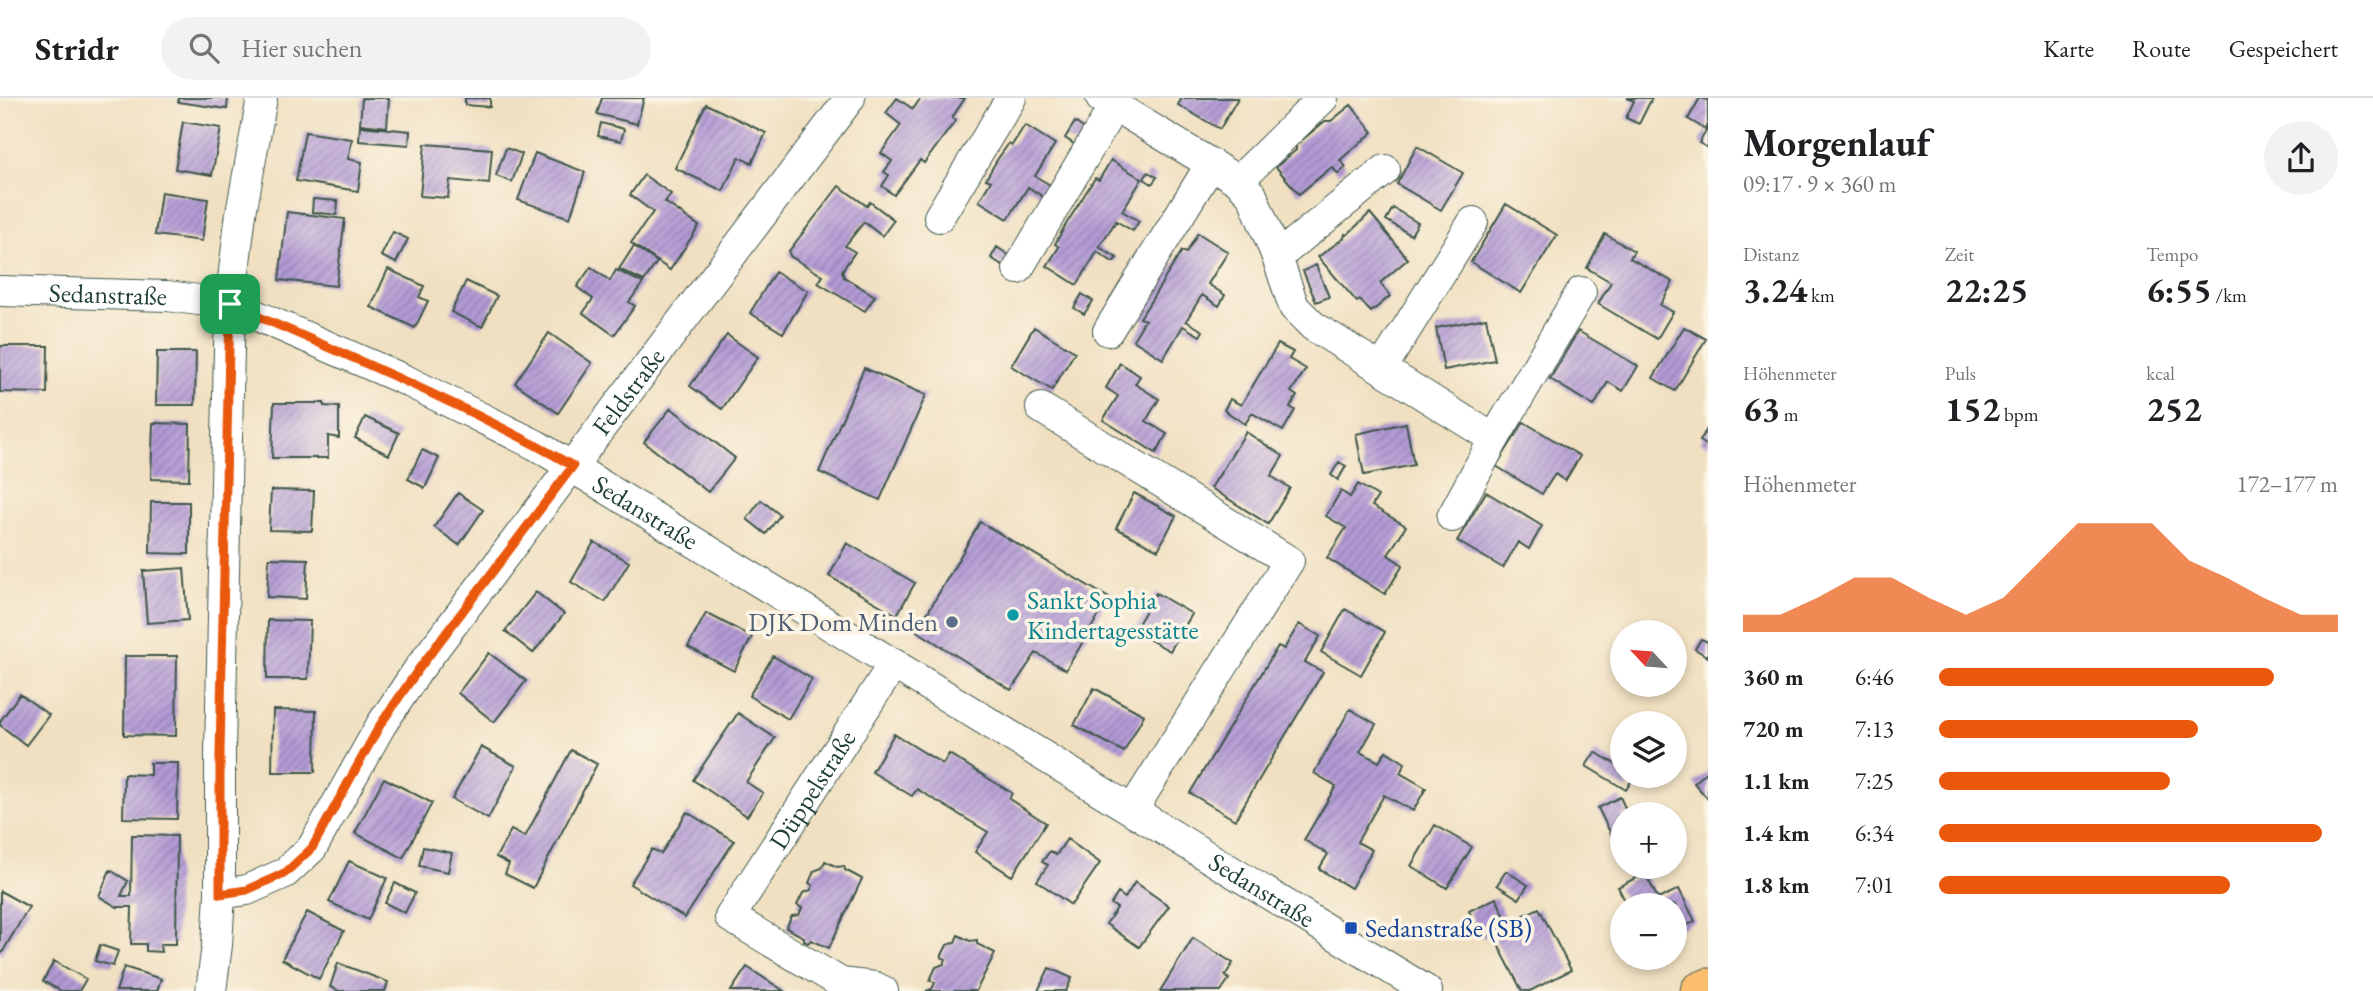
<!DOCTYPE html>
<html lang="de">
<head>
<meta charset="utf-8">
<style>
  :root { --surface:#fff; --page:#f2f2f2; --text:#202124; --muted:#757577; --line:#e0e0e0; --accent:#ea580c }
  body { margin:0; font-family:"EB Garamond",serif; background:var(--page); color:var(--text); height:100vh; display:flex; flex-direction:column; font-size:26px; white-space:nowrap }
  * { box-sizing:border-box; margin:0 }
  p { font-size:23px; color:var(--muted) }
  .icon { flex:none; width:38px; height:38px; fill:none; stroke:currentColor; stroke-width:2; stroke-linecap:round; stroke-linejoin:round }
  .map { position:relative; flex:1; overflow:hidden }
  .side { display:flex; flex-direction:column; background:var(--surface); width:665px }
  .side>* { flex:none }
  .needle { width:46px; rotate:296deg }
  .fabs { position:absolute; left:1610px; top:522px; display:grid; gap:14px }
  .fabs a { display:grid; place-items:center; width:77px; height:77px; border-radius:50%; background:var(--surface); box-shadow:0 4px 10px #0003; font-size:35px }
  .pin { position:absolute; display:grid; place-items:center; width:60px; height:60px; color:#fff; margin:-30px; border-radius:14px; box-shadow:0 4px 10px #0006 }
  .round { display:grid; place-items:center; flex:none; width:74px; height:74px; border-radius:37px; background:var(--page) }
  .overview { display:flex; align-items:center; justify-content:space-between; height:119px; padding:0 35px }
  h1 { font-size:38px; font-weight:700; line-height:52px }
  .stats { display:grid; grid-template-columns:repeat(3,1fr); gap:10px; height:119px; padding:7px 35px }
  .stats div { display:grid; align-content:center }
  .stats b { font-size:35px; font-weight:700 }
  .stats small { font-size:19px; font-weight:400 }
  .stats p { font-size:19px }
  .chart { height:196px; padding:14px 35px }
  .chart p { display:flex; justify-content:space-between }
  .chart svg { width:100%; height:126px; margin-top:7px; fill:var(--accent); opacity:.7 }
  ul { padding:0 35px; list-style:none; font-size:23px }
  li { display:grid; grid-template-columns:112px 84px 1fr; align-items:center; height:52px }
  li i { height:18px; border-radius:9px; background:var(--accent) }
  header { display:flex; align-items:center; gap:42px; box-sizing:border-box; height:98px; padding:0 35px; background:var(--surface); border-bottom:2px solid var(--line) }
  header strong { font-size:33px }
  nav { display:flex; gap:38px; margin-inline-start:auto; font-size:24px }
  .search { width:490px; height:63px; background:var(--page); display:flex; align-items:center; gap:18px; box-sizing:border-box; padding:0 24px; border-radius:38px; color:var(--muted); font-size:26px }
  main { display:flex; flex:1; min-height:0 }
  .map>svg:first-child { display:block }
  .building { fill:url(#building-hatch) }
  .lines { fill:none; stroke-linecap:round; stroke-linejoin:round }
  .minor-casing { stroke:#3e5549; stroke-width:32 }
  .major-casing { stroke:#3e5549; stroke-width:39 }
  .minor { stroke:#fff; stroke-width:30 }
  .major { stroke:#fbbd6e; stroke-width:37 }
  .route-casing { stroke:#fff; stroke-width:14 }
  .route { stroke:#ea580c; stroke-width:9 }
  .culture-dot { fill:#0f9aa8; stroke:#fcf5e5; stroke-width:2.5 }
  .service-dot { fill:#5c6f8a; stroke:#fcf5e5; stroke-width:2.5 }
  .transit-dot { fill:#1a4fb4; stroke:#fcf5e5; stroke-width:2.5 }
  .labels { text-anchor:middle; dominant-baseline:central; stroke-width:7; stroke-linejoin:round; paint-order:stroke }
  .street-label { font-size:26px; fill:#1f3d34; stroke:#fcf5e5 }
  .culture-label { font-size:26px; fill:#0d838f; stroke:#fcf5e5; text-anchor:start }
  .service-label { font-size:26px; fill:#4e5e75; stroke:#fcf5e5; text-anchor:end }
  .transit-label { font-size:26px; fill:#164399; stroke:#fcf5e5; text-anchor:start }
</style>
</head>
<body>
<header>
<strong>Stridr</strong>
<div class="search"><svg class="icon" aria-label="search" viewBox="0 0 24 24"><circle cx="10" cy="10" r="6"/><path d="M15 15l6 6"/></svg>Hier suchen</div>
<nav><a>Karte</a><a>Route</a><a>Gespeichert</a></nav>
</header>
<main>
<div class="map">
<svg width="1708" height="893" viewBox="0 0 1708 893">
  <defs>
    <pattern id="building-hatch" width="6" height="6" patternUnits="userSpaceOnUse" patternTransform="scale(1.75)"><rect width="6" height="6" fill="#b29ad5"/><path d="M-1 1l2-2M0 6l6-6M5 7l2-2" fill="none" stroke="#907fae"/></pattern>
  </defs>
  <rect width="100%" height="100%" fill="#fcf5e5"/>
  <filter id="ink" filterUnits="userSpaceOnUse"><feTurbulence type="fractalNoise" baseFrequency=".0143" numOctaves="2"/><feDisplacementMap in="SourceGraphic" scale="14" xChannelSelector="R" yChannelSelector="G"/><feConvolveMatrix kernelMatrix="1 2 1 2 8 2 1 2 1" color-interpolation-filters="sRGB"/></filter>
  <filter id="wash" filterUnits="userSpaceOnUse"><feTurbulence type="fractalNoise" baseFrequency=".00686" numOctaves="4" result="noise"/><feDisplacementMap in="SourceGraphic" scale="28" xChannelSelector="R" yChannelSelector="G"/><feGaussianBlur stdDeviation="1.57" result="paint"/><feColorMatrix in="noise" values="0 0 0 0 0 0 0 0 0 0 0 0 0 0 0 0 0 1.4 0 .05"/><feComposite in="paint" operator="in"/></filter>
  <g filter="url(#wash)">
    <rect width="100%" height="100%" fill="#f0e0c1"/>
    <g id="blocks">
      <path class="building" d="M179,0H228L227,11L178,4Z
        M362,0H389L387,29L360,26Z
        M465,0H490V9L465,7Z
        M602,0H644L637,26L597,16Z
        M897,0L913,11L921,0H965L952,20L956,22L924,65L920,62L894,97L882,88L889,77L884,74L892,63L881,55L901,27L886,15Z
        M1182,0H1238L1220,31L1178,7Z
        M1627,0H1652L1639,26L1626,20L1634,3Z
        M1700,0L1708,2V25L1705,31L1688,21Z
        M706,6L766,35L752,65L739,59L723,93L675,70Z
        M1351,7L1373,34L1340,62L1346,69L1338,76L1332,69L1299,96L1276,69L1296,52V47L1325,23H1331Z
        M183,24L221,30L212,77L175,71Z
        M1075,24L1087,33L1077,48L1065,40Z
        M601,25L624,31L621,43L598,38Z
        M1025,27L1055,46L1035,78L1052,88L1045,100L1028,89L1008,121L979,103L991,83L986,81L997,62L1009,45L1012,47Z
        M360,28L410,33L409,47L359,43Z
        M1708,30V50L1699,45Z
        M305,34L352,41L348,61L362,64L358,93L296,83Z
        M425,46L492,51L489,86L450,82L448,100L420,98Z
        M1417,48L1463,75L1441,112L1397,86Z
        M506,50L522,56L512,84L496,78Z
        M535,55L585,74L570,120L518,102Z
        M1111,62L1142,81L1122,113L1139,123L1133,133L1116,123L1099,149L1117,160L1113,164L1097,154L1077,187L1047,168L1059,149L1055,146L1065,128L1095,80L1099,82Z
        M1148,74L1157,79L1152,86L1144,81Z
        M644,77L671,96L665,104L699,128L670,172L631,145L653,114L630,97Z
        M839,88L867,108L870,104L894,122L882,138L864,124L845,148L855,154L842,173L844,179L875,198L865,213L818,185L823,178L790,158L789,153Z
        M161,94L208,101L202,143L155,137Z
        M313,101L338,103L337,117L312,114Z
        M1506,106L1557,137L1521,195L1471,164Z
        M1393,110L1418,125L1411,137L1386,122Z
        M287,114L345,121L336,188L279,182Z
        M1370,115L1408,161L1380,185L1390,198L1371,214L1360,202L1357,204L1318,159L1344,140L1345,136L1347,137Z
        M393,134L408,141L396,165L381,158Z
        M1198,135L1228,154L1208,186L1225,197L1219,208L1202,197L1186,223L1203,233L1200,238L1183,228L1163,261L1133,242L1145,222L1140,220L1182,153L1186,155Z
        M1605,136L1634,153L1630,160L1673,184L1660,207L1673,214L1657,241L1598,206L1611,184L1587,170Z
        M634,148L657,164L644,183L619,171Z
        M997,149L1010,158L1004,168L991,160Z
        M1316,167L1329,199L1316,204L1303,173Z
        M591,169L610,183L616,172L643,185L629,204L635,208L614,237L583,215L593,201L577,189Z
        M388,171L424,188L419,199L428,203L415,230L371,209Z
        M775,174L808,193L783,235L750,215Z
        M466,183L497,198L482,229L451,214Z
        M1082,196L1093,203L1084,216L1074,210Z
        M1486,220L1495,262L1444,272L1436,230Z
        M1034,229L1075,254L1052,292L1011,268Z
        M1684,229L1706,241L1675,293L1653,280Z
        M1578,233L1638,268L1623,293L1608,284L1594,308L1550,281Z
        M549,235L592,265L558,315L515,285Z
        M727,237L758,259L722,311L690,288Z
        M1278,246L1293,254L1289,261L1306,271L1291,294L1297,298L1290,309L1295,312L1283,333L1252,315L1245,326L1224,312L1230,301L1241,307Z
        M0,248H48L47,295L0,294Z
        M157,254H196L195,307H156Z
        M1120,265L1140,278L1135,286L1159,301L1146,323L1167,336L1156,355L1103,322L1118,298L1106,290Z
        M864,270L926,297L880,402L819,374Z
        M274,305H324V308L339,309V340L328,338V360H272Z
        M671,310L735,360L708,394L644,344Z
        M365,319L399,335L389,357L355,340Z
        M1524,324L1580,358L1565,383L1555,376L1542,396L1496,368Z
        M153,325L190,326L189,382L151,381Z
        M1406,325L1414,367L1364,377L1356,336Z
        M1708,329V348L1700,343Z
        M1246,334L1283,358L1271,378L1290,390L1268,426L1211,390Z
        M422,352L439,360L425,390L408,381Z
        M1339,364L1346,368L1338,382L1331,377Z
        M1358,386L1378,398L1372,408L1406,428L1388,457L1403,467L1385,496L1327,460L1346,430L1326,418L1341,393L1350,399Z
        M271,392L314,393L312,433L269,432Z
        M1486,394L1542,428L1529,451L1518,444L1503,470L1457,443Z
        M458,395L483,412L459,447L434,429Z
        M1134,395L1176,418L1158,452L1116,430Z
        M761,402L780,417L766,436L747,421Z
        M151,404H189V456L150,455Z
        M980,424L1109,500L1066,572L1036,555L1011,592L917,533Z
        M594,444L629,464L605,504L571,484Z
        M847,445L915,485L897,517L829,478Z
        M269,460L308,461L306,501L267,499Z
        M184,470L188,522L147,525L143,473Z
        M536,494L564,516L533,555L505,533Z
        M1156,495L1192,516L1170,553L1134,533Z
        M1345,511L1385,534L1361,577L1321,554Z
        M706,515L752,539L734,573L688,549Z
        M268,522L310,523L308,581H267Z
        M1299,526L1320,538L1305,564L1323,574L1235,722L1190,695L1278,548L1284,551Z
        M1701,541L1708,544V559L1695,551Z
        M489,555L526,583L494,624L458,595Z
        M125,558H177L176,638L124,637Z
        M773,558L812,581L788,621L749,598Z
        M1094,590L1144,617L1124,654L1074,627Z
        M20,596L49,617L26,647L0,627V623Z
        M1350,611L1376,626L1360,654L1379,664L1386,653L1405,665L1400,675L1426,690L1413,713L1384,697L1357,744L1372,752L1351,790L1319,771L1328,756L1304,742L1336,688L1314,675Z
        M273,612L316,613L315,674H272Z
        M738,615L775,640L746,684L763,695L747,718L693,682Z
        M894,636L943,666L949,656L1012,695L1009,701L1046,725L1012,778L975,754L988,734L917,691L912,698L872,674Z
        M481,649L516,668L488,721L452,701Z
        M571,652L597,666L533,790L505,776L509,766L496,759L511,732L525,739Z
        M1595,654L1622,670V677H1635L1626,692L1586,668Z
        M150,665H178L177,721L123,720L124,676L150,677Z
        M1708,673V701L1694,685Z
        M384,680L432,705L403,760L355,735Z
        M1620,699L1628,716H1622V747L1618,750L1598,710Z
        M687,714L734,743L685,820L630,786L652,751L661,756Z
        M1435,727L1472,749L1447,790L1411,768Z
        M132,737L177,738L176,846H160L161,854L146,853V846H131L132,809H117L99,798L110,772L128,783L121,798H131Z
        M1067,741L1100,765L1071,807L1037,783L1048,767L1042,764L1050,753L1056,757Z
        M423,749L452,755L448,774L419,768Z
        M349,763L387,780L368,822L329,804Z
        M825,763L837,769L844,768L845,772L862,781L829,850L811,842L808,845L804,843V839L786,830L792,818L799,817L802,810L797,807L803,795L811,792L813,787L809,785L814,773L822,770Z
        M1506,773L1528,787L1519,801L1497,787Z
        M1645,775L1658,801L1679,791L1695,823L1675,834V807H1627L1618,789Z
        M1135,784L1169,808L1139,849L1106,826L1117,810L1111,806L1118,795L1125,800Z
        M395,785L415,795L405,815L385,805Z
        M0,793L29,809L0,858Z
        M1496,800L1508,825L1539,810L1571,872L1530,893H1522L1492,835L1482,840L1469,813Z
        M307,814L344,833L319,881L282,861Z
        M958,837L970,843L977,842V846L995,855L976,893H926L932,891L935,885L930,882L936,869L944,866L946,861L941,859L947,847L955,844Z
        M1193,840L1233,865L1225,878L1229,881L1221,893H1160Z
        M100,847L118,853L113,868L95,863Z
        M54,863L86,881L79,893H61L43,883Z
        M338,865L388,884L385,893H339L330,889Z
        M124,869L161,881L157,893H116Z
        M747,869L784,893H731Z
        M1049,870L1072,880L1066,893H1038Z"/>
    </g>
  </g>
  <g filter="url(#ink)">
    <use href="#blocks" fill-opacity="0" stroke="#3e5549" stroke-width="2"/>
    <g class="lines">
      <defs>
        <g id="minor">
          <path d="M1101,0L1211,66L1238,83L1252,97L1277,159L1294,209L1313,228L1494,341L1581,194"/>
          <path d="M1238,83L1323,0"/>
          <path d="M939,119L1011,0"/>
          <path d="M1277,159L1385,72"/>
          <path d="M1018,171L1114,8"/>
          <path id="s1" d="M0,193L167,198L230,206L405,282L536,347L1427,893"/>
          <path d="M1108,233L1211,66"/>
          <path d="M1382,270L1473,124"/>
          <path d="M1041,310L1289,463L1133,711"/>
          <path d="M1452,419L1494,341"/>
          <path id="s2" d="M220,796L247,792L285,775L312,750L381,627L418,572L850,0"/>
          <path d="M211,893L217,847L220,796V654L230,206L241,115L262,0"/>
          <path id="s3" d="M883,893L875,889L841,885L730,819L894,565"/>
        </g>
        <path id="major" d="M1699,893L1708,889"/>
      </defs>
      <use href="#minor" class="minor-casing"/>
      <use href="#major" class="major-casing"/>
      <use href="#minor" class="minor"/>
      <use href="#major" class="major"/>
    </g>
  </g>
  <g class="lines" filter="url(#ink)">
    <defs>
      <path id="route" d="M230,206C345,257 463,305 573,368L418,572L380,627L312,750L285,775L247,792L220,796V654Z"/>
    </defs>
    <use href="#route" class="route-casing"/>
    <use href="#route" class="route"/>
  </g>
  <circle class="culture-dot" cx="1013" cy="517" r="7"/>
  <circle class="service-dot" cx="952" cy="524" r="7"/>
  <rect class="transit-dot" x="1344" y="823" width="14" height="14" rx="3.5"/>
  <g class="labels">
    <g class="street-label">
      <text stroke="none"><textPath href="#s1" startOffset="108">Sedanstraße</textPath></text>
      <text stroke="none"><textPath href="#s2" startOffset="662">Feldstraße</textPath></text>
      <text stroke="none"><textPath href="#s1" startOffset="696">Sedanstraße</textPath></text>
      <text stroke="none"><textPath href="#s3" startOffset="324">Düppelstraße</textPath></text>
      <text stroke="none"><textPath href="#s1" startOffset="1419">Sedanstraße</textPath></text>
    </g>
    <g class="culture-label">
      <text x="1027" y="502">Sankt Sophia<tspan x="1027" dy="30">Kindertagesstätte</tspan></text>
    </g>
    <g class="service-label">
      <text x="938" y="524">DJK Dom Minden</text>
    </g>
    <g class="transit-label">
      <text x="1365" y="830">Sedanstraße (SB)</text>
    </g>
  </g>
</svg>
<div class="fabs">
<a><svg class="needle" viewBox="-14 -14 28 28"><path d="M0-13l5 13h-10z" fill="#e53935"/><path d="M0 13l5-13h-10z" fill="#757577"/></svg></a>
<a><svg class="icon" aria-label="layers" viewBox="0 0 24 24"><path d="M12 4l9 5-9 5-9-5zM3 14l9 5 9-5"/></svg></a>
<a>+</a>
<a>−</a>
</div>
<div class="pin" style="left:230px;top:206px;background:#1e9e55"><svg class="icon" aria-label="arrive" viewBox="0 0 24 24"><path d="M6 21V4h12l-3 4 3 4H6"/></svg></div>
</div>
<section class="side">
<div class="overview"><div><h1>Morgenlauf</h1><p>09:17 · 9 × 360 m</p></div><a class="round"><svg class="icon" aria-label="share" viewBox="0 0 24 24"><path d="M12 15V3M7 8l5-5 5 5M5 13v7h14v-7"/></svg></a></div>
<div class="stats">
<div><p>Distanz</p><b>3.24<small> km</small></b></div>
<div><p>Zeit</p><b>22:25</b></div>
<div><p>Tempo</p><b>6:55<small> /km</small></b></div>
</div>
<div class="stats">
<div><p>Höhenmeter</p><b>63<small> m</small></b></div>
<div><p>Puls</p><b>152<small> bpm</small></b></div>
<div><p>kcal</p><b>252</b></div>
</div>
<div class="chart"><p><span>Höhenmeter</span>172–177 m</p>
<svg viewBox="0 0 160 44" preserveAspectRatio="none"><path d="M0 44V38L10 38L20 32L30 25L40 25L50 32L60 38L70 32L80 19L90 6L100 6L110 6L120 19L130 25L140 32L150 38L160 38V44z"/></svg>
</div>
<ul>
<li><b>360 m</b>6:46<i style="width:84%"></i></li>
<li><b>720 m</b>7:13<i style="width:65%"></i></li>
<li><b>1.1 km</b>7:25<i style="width:58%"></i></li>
<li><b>1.4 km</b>6:34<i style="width:96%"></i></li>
<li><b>1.8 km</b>7:01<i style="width:73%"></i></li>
</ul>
</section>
</main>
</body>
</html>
